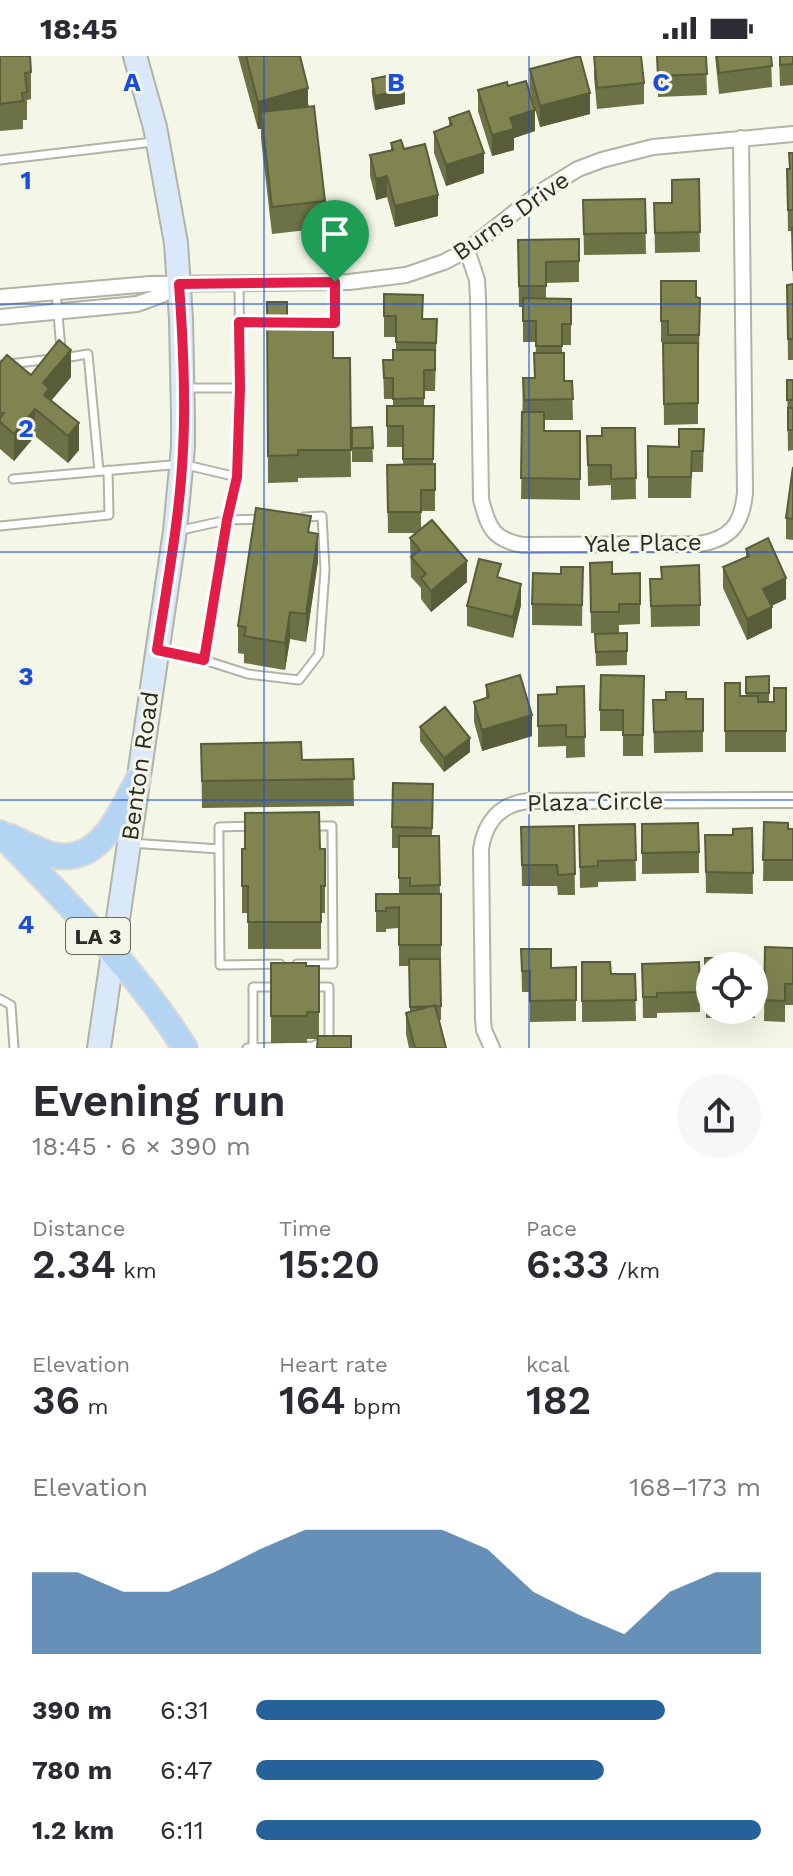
<!DOCTYPE html>
<html lang="en">
<head>
<meta charset="utf-8">
<style>
  :root { --surface:#fff; --page:#f7f7f7; --text:#2b2b33; --muted:#7c7c81; --accent:#266299 }
  body { margin:0; font-family:"Work Sans",sans-serif; background:var(--page); color:var(--text); height:100vh; display:flex; flex-direction:column; font-size:30px; white-space:nowrap }
  * { box-sizing:border-box; margin:0 }
  p { font-size:26px; color:var(--muted) }
  .icon { flex:none; width:44px; height:44px; fill:none; stroke:currentColor; stroke-width:2; stroke-linecap:round; stroke-linejoin:round }
  .map { position:relative; height:992px; overflow:hidden }
  .details { display:flex; flex-direction:column; background:var(--surface); flex:1 }
  .details>* { flex:none }
  .buttons { position:absolute; left:696px; top:896px; display:grid; gap:16px }
  .buttons a { display:grid; place-items:center; width:72px; height:72px; border-radius:50%; background:var(--surface); box-shadow:0 8px 32px #0002; font-size:40px }
  .pin { position:absolute; display:grid; place-items:center; width:68px; height:68px; color:#fff; margin:-82px -34px; border-radius:50% 50% 50% 0; rotate:-45deg; box-shadow:0 0 8px #0007 }
  .pin .icon { rotate:45deg }
  .round { display:grid; place-items:center; flex:none; width:84px; height:84px; border-radius:42px; background:var(--page) }
  .summary { display:flex; align-items:center; justify-content:space-between; height:136px; padding:0 32px }
  h1 { font-size:44px; font-weight:600; line-height:60px }
  .figures { display:grid; grid-template-columns:repeat(3,1fr); gap:12px; height:136px; padding:8px 32px }
  .figures div { display:grid; align-content:center }
  .figures b { font-size:40px; font-weight:600 }
  .figures small { font-size:22px; font-weight:400 }
  .figures p { font-size:22px }
  .chart { height:224px; padding:16px 32px }
  .chart p { display:flex; justify-content:space-between }
  .chart svg { width:100%; height:144px; margin-top:8px; fill:var(--accent); opacity:.7 }
  ul { padding:0 32px; list-style:none; font-size:26px }
  li { display:grid; grid-template-columns:128px 96px 1fr; align-items:center; height:60px }
  li i { height:20px; border-radius:10px; background:var(--accent) }
  .status { display:flex; justify-content:space-between; align-items:center; height:56px; padding:0 40px; background:var(--surface); direction:ltr }
  .status svg { height:22px; fill:currentColor }
  .map>svg:first-child { display:block }
  .lines { fill:none; stroke-linecap:round; stroke-linejoin:round }
  .lane-casing { stroke:#b1b3a5; stroke-width:11 }
  .street-casing { stroke:#b1b3a5; stroke-width:18 }
  .secondary-casing { stroke:#b1b3a5; stroke-width:26 }
  .primary-casing { stroke:#d9d9d8; stroke-width:28 }
  .lane { stroke:#fff; stroke-width:7 }
  .street { stroke:#fff; stroke-width:14 }
  .secondary { stroke:#dae9fa; stroke-width:22 }
  .primary { stroke:#b4d4f4; stroke-width:24 }
  .wall { fill:#6d7246 }
  .shaded-wall { fill:#595c39 }
  .building { fill:#7f8451; stroke:#595c39; stroke-width:2 }
  .route-casing { stroke:#fff; stroke-width:16 }
  .route { stroke:#e11d48; stroke-width:10 }
  .grid { fill:none; stroke:#1d4ed8; stroke-width:2; stroke-opacity:0.55 }
  .labels { text-anchor:middle; dominant-baseline:central; stroke-width:6; stroke-linejoin:round; paint-order:stroke }
  .shield { fill:#f4f6e7; stroke:#676960; stroke-width:2 }
  .shield-label { font-size:22px; font-weight:bold; fill:#2b2c26 }
  .street-label { font-size:24px; fill:#2b2c26; stroke:#f4f6e7 }
  .grid-label { font-size:26px; text-anchor:middle; font-weight:bold; fill:#1d4ed8; stroke:#f4f6e7; stroke-width:6; stroke-linejoin:round; paint-order:stroke }
</style>
</head>
<body>
<div class="status"><b>18:45</b><svg viewBox="0 0 49 12"><path d="M0 12V9h3v3zM5 12V6h3v6zM10 12V3h3v9zM15 12V0h3v12zM26 1h20v11H26zM47 4h2v5h-2z"/></svg></div>
<div class="map">
<svg width="793" height="992" viewBox="0 0 793 992">
  <rect width="100%" height="100%" fill="#f4f6e7"/>
  <g class="lines">
    <defs>
      <path id="lane" d="M0,104L153,86
        M56,236L61,293
        M239,266L335,267V226
        M64,302L88,298L99,415
        M0,309L52,303
        M185,332H240L239,227
        M13,423L182,408L237,421
        M0,470L109,459L108,414
        M177,475L227,464L263,463
        M162,595L204,604L227,464L237,421L240,332
        M204,604L248,618L299,624L319,598L325,514L322,460L304,461
        M131,787L219,793L220,909L280,908
        M219,793V771L255,770
        M297,908H333L332,770H311
        M0,943L11,949L14,992
        M253,990V931H278
        M247,992L313,990L329,983V931H311"/>
      <path id="street" d="M467,194L477,224L478,242L481,443C488,471 493,484 523,489L699,488C731,483 742,468 745,437L741,82
        M0,241L150,228L349,226L406,219L444,206L467,194L539,137L578,113L602,104L653,91L793,78
        M0,261L137,248L162,239L178,228
        M492,992L484,974L483,963L481,793C485,766 500,748 528,745L793,744"/>
      <path id="secondary" d="M99,992L175,475L183,391V361L181,263L176,187L155,71L135,0"/>
      <path id="primary" d="M0,777C65,845 134,911 185,992
        M11,781C24,787 38,795 52,799C100,810 119,758 138,724"/>
    </defs>
    <use href="#lane" class="lane-casing"/>
    <use href="#street" class="street-casing"/>
    <use href="#secondary" class="secondary-casing"/>
    <use href="#primary" class="primary-casing"/>
    <use href="#lane" class="lane"/>
    <use href="#street" class="street"/>
    <use href="#secondary" class="secondary"/>
    <use href="#primary" class="primary"/>
  </g>
  <path class="wall" d="M0,0L31,16V43L27,44V64H23V73L0,75Z
    M238,0H300L325,145V172L272,178L261,83V73H258Z
    M594,0L644,27V48L597,53L594,21Z
    M657,0H706L707,39L658,41Z
    M715,0H771L772,31L719,38Z
    M779,0H793V29L780,30Z
    M530,13L590,58L540,71L530,34Z
    M372,23L405,48L375,54L372,38Z
    M508,30L535,75L514,82V94L492,100L478,55V34Z
    M449,62L484,117L446,130L434,97V76L449,70Z
    M391,87L404,93L438,160L395,171L387,141L376,144L370,120V99L391,94Z
    M793,97V304H788L787,229L793,228L792,175H788L787,113H789Z
    M699,123L700,196L655,197L654,147H672Z
    M645,143L646,198L584,199L583,144Z
    M579,183V226L546,227V243H571V289H562V297L564,325H572L573,364H544V375H580V444L521,443L523,322H535L536,286H523V251H519L518,184Z
    M661,225L696,241L700,242L699,300H698V368L664,369L663,287H668V286H661Z
    M384,238L423,263H437L435,335H424V350H434L433,408H435V455H421V473L467,526L431,556L421,543V532L411,521L410,482L416,477H388L387,409L403,408V391H387V350H393V343H384L383,304H393L396,294V281H384Z
    M267,246L287,272L333,302H350L351,421L298,422V426L268,427Z
    M0,307L31,319L71,321L51,345L79,394L68,407L35,380L14,405L0,393Z
    M787,324H793V394L788,395Z
    M372,371L373,406H352V372Z
    M635,372L636,443L611,444V429L588,430L587,380H602Z
    M704,373L703,416H692L691,442H648V390L679,391Z
    M793,411V484L786,483V462Z
    M311,476L318,505L306,586L290,583L285,614L244,607V598L238,597V570Z
    M746,493L786,543L771,550L772,572L747,584L723,532V511L746,501Z
    M590,507L612,518L640,517V568L619,569V577H591Z
    M583,511L582,570L532,569V548L561,518Z
    M501,522L521,549L513,582L467,570V550Z
    M650,523L700,549V570L651,571Z
    M627,577V609L596,610L595,578Z
    M644,620L643,700H623V675H600V654Z
    M769,620V646H774L786,632V696H725V627L740,640H746V621Z
    M486,629L532,680L482,695L474,666V646L486,642Z
    M584,630L585,701L566,702V690L538,691V639L557,638Z
    M686,643L703,675V696L654,697L653,644Z
    M420,671L470,696L444,716L420,685Z
    M201,688L302,704L353,703L354,750L202,752Z
    M433,749L432,780H439L440,838H441V964H438L446,992H409L406,978V957L410,956L409,910H399V872L386,873V876H376V838H399V792H392V771Z
    M764,766L793,773V825H763Z
    M635,768L636,825L598,826V831L580,832L579,769Z
    M642,768L699,796V817L642,818Z
    M574,770L575,839H558L557,830H522L521,771Z
    M752,772L753,838L706,837L705,779H733Z
    M242,793H325V857H321V893H248V857H242Z
    M765,891L793,892V949H785V966L764,965Z
    M521,893L551,912L576,911V965L530,966V936H522Z
    M705,902L710,910V954H754V912L755,962H706Z
    M582,906L611,918H635L636,965L582,966Z
    M699,906L700,956L657,957V962H643L642,908Z
    M271,907L319,910V980L318,983H307V987H271Z"/>
  <path class="shaded-wall" d="M308,32V59L261,56V73H258V46Z
    M405,33V48L375,54V40Z
    M590,37V58L540,71V50Z
    M535,54V75L514,82V94L492,100V79L510,62Z
    M484,97V117L446,130V109Z
    M387,120V141L376,144V123Z
    M438,139V160L395,171V150Z
    M71,294V321L43,354V327Z
    M35,353V380L14,405V378Z
    M79,367V394L68,407V380Z
    M318,478V505L306,586V558Z
    M467,505V526L431,556V535Z
    M786,522V543L763,554V533Z
    M521,528V549L513,582V561Z
    M772,551V572L747,584V563Z
    M290,556V583L285,614V587Z
    M532,659V680L482,695V674Z
    M470,682V696L444,716V702Z"/>
  <path class="building" d="M0,0H30L31,16L25,17L27,36L22,37L23,45L0,48Z
    M246,0H300L308,32L258,46Z
    M580,0L590,37L540,50L530,13Z
    M594,0H641L644,27L597,32Z
    M657,0H706L707,18L658,20Z
    M717,0H771L772,10L719,17Z
    M780,0H793V8L780,9Z
    M401,17L405,33L375,40L372,23Z
    M526,25L535,54L510,62L514,73L492,79L478,34L507,26L508,30Z
    M314,50L325,145L272,151L261,56Z
    M469,55L484,97L446,109L434,76L452,69L449,62Z
    M401,84L404,93L425,88L438,139L395,150L387,120L376,123L370,99L393,94L391,87Z
    M789,97H793V154H788L787,113H790Z
    M699,123L700,176L655,177L654,147H672V124Z
    M645,143L646,177L584,178L583,144Z
    M792,171H793V215Z
    M579,183V205L546,206V230H519L518,184Z
    M661,225H696V241L700,242L699,279H668V265H661Z
    M793,228V283H788L787,229Z
    M384,238L423,239L422,263H437L436,287L396,286V260H384Z
    M523,242L571,243V268H562V290H536V265H523Z
    M267,246H287V272H333V302H350L351,394H298V399L268,400Z
    M59,284L71,294L43,327L49,332L44,339L79,367L68,380L35,353L14,378L0,366V362L4,357H0V307L7,299L31,319Z
    M663,287H698V347L664,348Z
    M393,294H435V314H424V342L393,343V322H384L383,304H393Z
    M534,297H564V325H572L573,343L524,344L523,322H535Z
    M787,324H793V344H787Z
    M387,350H434L433,403H403V370H387Z
    M788,352H793V374H788Z
    M522,356H544V375H580V423L521,422Z
    M372,371L373,392H352V372Z
    M602,372H635L636,422L611,423V409H588L587,380H602Z
    M679,373H704L703,395H692L691,421H648V390L679,391Z
    M435,408V434H421V456H388L387,409Z
    M793,411V463L786,462Z
    M256,452L311,460L308,476L318,478L306,558L290,556L285,587L244,580L246,571L238,570Z
    M432,464L467,505L431,535L421,522L426,518L411,501L420,494L410,482Z
    M768,482L786,522L763,533L772,551L747,563L723,511L749,500L746,493Z
    M479,503L501,508L497,521L521,528L513,561L467,550Z
    M612,506V518L640,517V548H619V556H591L590,507Z
    M699,509L700,549L651,550L650,523H662L661,511Z
    M561,511H583L582,549L532,548L533,517L561,518Z
    M627,577V595L596,596L595,578Z
    M520,619L532,659L482,674L474,646L489,641L486,629Z
    M601,619L644,620L643,679H623V654H600Z
    M769,620V637H746V621Z
    M725,627H740V640H758V646H774V632H786V675H725Z
    M584,630L585,681H566V669L538,670V639L557,638V631Z
    M666,636H686V643H703V675L654,676L653,644H666Z
    M445,651L470,682L444,702L420,671Z
    M301,686L302,704L353,703L354,723L202,725L201,688Z
    M393,727L433,728L432,772L392,771Z
    M319,756L320,793H325V830H321V866H248V830H242V793H245V757Z
    M764,766L788,767V773H793V804H763Z
    M698,767L699,796L642,797V768Z
    M635,768L636,804L598,805V810L580,811L579,769Z
    M574,770L575,818L558,819L557,809H522L521,771Z
    M752,772L753,817L706,816L705,779H733V773Z
    M399,780H439L440,829L410,830V822H399Z
    M376,838H441V889H399V851L386,852V855H376Z
    M765,891L793,892V928H785V945L764,944Z
    M521,893H551V912L576,911V944L530,945V915H522Z
    M705,902H743V910H710V941H706Z
    M409,903H440L441,950L410,951Z
    M582,906H610L611,918H635L636,944L582,945Z
    M699,906L700,936L657,937V941H643L642,908Z
    M271,907H306V910H319V956H307V960H271Z
    M435,949L446,992H415L406,957Z
    M318,980H351V992H317Z"/>
  <g class="lines">
    <defs>
      <path id="route" d="M335,226V267L239,266L240,332L237,421L227,464L204,604L157,594C167,528 180,461 183,394C186,339 183,283 179,228Z"/>
    </defs>
    <use href="#route" class="route-casing"/>
    <use href="#route" class="route"/>
  </g>
  <path class="grid" d="M264,0V992M529,0V992M0,248H793M0,496H793M0,744H793"/>
  <g class="labels">
    <rect class="shield" x="66" y="862" width="64" height="36" rx="6"/>
    <g class="shield-label">
      <text x="98" y="880">LA 3</text>
    </g>
    <g class="street-label">
      <text transform="translate(511 160) rotate(-35)">Burns Drive</text>
      <text transform="translate(643 487) rotate(-1)">Yale Place</text>
      <text transform="translate(140 710) rotate(-82)">Benton Road</text>
      <text transform="translate(595 746) rotate(-1)">Plaza Circle</text>
    </g>
  </g>
  <g class="grid-label">
    <text x="132" y="35">A</text>
    <text x="396" y="35">B</text>
    <text x="661" y="35">C</text>
    <text x="26" y="133">1</text>
    <text x="26" y="381">2</text>
    <text x="26" y="629">3</text>
    <text x="26" y="877">4</text>
  </g>
</svg>
<div class="buttons">
<a><svg class="icon" aria-label="locate" viewBox="0 0 24 24"><circle cx="12" cy="12" r="6"/><path d="M12 2v4M12 18v4M2 12h4M18 12h4"/></svg></a>
</div>
<div class="pin" style="left:335px;top:226px;background:#1e9e55"><svg class="icon" aria-label="arrive" viewBox="0 0 24 24"><path d="M6 21V4h12l-3 4 3 4H6"/></svg></div>
</div>
<section class="details">
<div class="summary"><div><h1>Evening run</h1><p>18:45 · 6 × 390 m</p></div><a class="round"><svg class="icon" aria-label="share" viewBox="0 0 24 24"><path d="M12 15V3M7 8l5-5 5 5M5 13v7h14v-7"/></svg></a></div>
<div class="figures">
<div><p>Distance</p><b>2.34<small> km</small></b></div>
<div><p>Time</p><b>15:20</b></div>
<div><p>Pace</p><b>6:33<small> /km</small></b></div>
</div>
<div class="figures">
<div><p>Elevation</p><b>36<small> m</small></b></div>
<div><p>Heart rate</p><b>164<small> bpm</small></b></div>
<div><p>kcal</p><b>182</b></div>
</div>
<div class="chart"><p><span>Elevation</span>168–173 m</p>
<svg viewBox="0 0 160 44" preserveAspectRatio="none"><path d="M0 44V19L10 19L20 25L30 25L40 19L50 12L60 6L70 6L80 6L90 6L100 12L110 25L120 32L130 38L140 25L150 19L160 19V44z"/></svg>
</div>
<ul>
<li><b>390 m</b>6:31<i style="width:81%"></i></li>
<li><b>780 m</b>6:47<i style="width:69%"></i></li>
<li><b>1.2 km</b>6:11<i style="width:100%"></i></li>
</ul>
</section>
</body>
</html>
